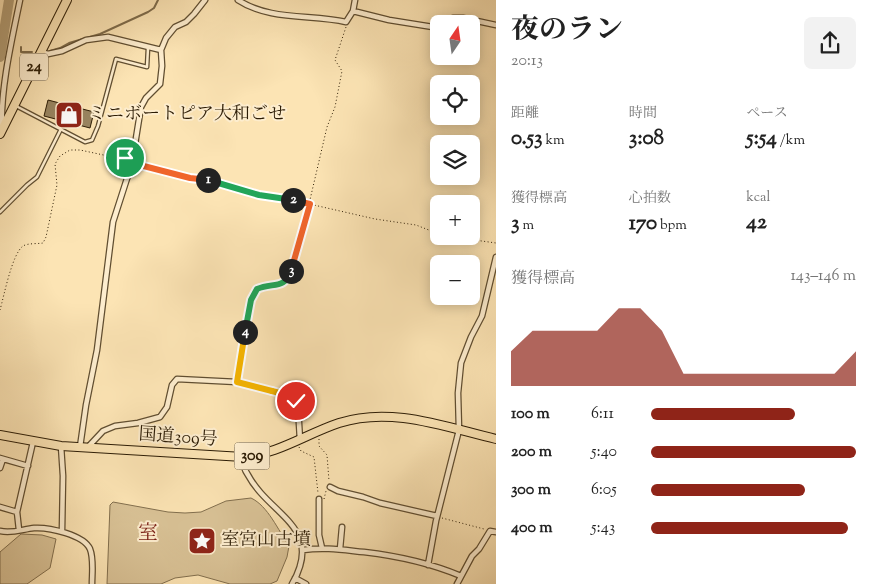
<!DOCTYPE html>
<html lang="ja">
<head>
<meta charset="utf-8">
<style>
  :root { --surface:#fff; --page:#f2f2f2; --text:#222; --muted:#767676; --accent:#8f2418 }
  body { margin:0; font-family:"Sorts Mill Goudy","Noto Serif JP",serif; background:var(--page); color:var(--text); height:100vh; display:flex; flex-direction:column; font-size:19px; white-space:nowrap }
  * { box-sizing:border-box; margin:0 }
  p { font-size:16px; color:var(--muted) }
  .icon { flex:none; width:28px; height:28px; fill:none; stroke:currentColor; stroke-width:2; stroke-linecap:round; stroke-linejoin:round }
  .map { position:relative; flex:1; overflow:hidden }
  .details { display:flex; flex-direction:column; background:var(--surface); width:375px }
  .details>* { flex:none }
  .needle { width:32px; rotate:13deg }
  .fabs { position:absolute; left:430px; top:15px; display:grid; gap:10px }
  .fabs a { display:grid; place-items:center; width:50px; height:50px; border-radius:8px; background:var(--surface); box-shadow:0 2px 12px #0003; font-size:25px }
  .pin { position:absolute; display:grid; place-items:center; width:42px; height:42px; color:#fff; margin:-21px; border:2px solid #fff; border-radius:50%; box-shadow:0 1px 5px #0007 }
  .km { position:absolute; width:25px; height:25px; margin:-12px; border-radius:50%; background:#222; color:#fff; font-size:14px; line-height:25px; text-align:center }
  .round { display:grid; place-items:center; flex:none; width:52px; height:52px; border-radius:8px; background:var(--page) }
  .overview { display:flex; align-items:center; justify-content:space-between; height:85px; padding:0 15px }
  h1 { font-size:28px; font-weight:700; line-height:38px }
  .figures { display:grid; grid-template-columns:repeat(3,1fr); gap:8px; height:85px; padding:5px 15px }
  .figures div { display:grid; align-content:center }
  .figures b { font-size:21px; font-weight:700 }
  .figures small { font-size:14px; font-weight:400 }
  .figures p { font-size:14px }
  .chart { height:140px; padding:10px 15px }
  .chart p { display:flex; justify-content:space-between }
  .chart svg { width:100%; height:90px; margin-top:5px; fill:var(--accent); opacity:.7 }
  ul { padding:0 15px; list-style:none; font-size:16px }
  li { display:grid; grid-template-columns:80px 60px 1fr; align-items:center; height:38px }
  li i { height:12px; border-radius:6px; background:var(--accent) }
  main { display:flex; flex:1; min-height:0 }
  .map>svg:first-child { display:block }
  .green { fill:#d9c296; stroke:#826f4e }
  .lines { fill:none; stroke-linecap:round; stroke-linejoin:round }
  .stream { stroke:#7e6b4a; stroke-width:2 }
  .river { stroke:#b5a078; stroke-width:10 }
  .building { fill:#988460; stroke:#2c1c05 }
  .service-casing { stroke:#604e31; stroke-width:5 }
  .minor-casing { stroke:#604e31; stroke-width:7 }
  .trunk-casing { stroke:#2c1c05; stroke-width:10 }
  .path { stroke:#2c1c05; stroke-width:1; stroke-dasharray:1 2.5; stroke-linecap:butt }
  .service { stroke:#fdedce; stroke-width:2.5 }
  .minor { stroke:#fdedce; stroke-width:4.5 }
  .trunk { stroke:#fce4b4; stroke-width:8 }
  .split-1-casing { stroke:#fff; stroke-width:10 }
  .split-2-casing { stroke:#fff; stroke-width:10 }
  .split-3-casing { stroke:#fff; stroke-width:10 }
  .split-4-casing { stroke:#fff; stroke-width:10 }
  .split-5-casing { stroke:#fff; stroke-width:10 }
  .split-6-casing { stroke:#fff; stroke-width:10 }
  .split-1 { stroke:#f0652b; stroke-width:6 }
  .split-2 { stroke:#22a559; stroke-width:6 }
  .split-3 { stroke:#f0652b; stroke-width:6 }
  .split-4 { stroke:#22a559; stroke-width:6 }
  .split-5 { stroke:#f5b400; stroke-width:6 }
  .split-6 { stroke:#f5b400; stroke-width:6 }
  .labels { text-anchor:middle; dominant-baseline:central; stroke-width:4; stroke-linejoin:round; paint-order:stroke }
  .shield { fill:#fdedce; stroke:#6b5b41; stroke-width:1 }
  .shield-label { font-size:16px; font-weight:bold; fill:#2c1c05 }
  .poi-label { font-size:18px; fill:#2c1c05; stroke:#fdedce; text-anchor:start }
  .street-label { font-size:18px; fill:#2c1c05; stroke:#fdedce }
  .quarter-label { font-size:20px; fill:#7a1f14; stroke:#fdedce }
</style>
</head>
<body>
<main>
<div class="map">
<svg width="496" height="584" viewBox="0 0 496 584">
  <rect width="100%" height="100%" fill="#fce4b4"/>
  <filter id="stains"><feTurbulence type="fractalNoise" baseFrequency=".004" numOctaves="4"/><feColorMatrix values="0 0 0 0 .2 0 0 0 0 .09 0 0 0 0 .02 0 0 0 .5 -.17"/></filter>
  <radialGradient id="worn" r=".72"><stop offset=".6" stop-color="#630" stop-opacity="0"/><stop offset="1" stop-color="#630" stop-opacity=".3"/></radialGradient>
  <path class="green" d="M251,498C268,506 278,530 289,546L287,557L277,581L270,584H230L198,575L175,578L161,584H107L110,505L113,502L168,512L185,513L201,512L226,501Z
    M21,534L42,535L56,539L50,568L27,584H0V552Z"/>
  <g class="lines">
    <path class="stream" d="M21,47V52H32
      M50,51L60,48L69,43L100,34L148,12L154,8L158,0"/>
    <path class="river" d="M0,57L9,0"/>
  </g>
  <path class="building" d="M48,100L94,112L90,128L44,116Z"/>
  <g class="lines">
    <defs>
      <path id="service" d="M16,106L85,142L92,140L98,126L116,59L147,67L148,48
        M0,212L27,185L37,177L61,129"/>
      <path id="minor" d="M238,0C270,21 311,14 346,22L353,11L355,0
        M353,11L389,20L439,28
        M448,24L453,18H463L496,25
        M41,52L48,54L62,51L86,40L108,37L161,50
        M2,129C0,90 12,39 20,0
        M61,446L63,476L62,531
        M80,447L86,405L97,350L113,222L132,163L141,107L146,98L160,84L162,66L161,50L166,38L175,27L186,22L194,14L205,0
        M88,447L103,431L115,426L138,423L160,417L167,407L172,385L177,379L237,382L291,396L298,407L300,440
        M243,457C242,464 244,469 248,475C270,516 325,527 292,584
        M0,458L28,466
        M0,468L3,459
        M330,487L338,491L363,497L380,503L437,516
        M319,499V535L322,548
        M0,507L17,512
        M19,530L17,512L33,442
        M0,531C12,534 23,529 34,528C49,527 84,535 90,549C94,559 92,574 92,584
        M340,549L342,527
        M303,550C325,547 343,550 364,552C398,556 430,563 461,576
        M428,565L436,521L459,430L458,393L461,363L471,337L482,316L496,257
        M295,578L306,584
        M457,584L472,556L479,549L490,531L496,532"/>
      <path id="trunk" d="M0,134L67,0
        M0,435L61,446L243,457C278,454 306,434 339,423C391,406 445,427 496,439"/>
    </defs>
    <use href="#service" class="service-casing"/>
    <use href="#minor" class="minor-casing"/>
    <use href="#trunk" class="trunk-casing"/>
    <path class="path" d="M138,164L190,178L209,180L259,195H270L375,219L416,225L439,234
      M446,236L496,243
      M0,310C4,296 12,254 23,246C28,243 37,244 43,243L46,237L57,185L55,164L60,156L70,150H80L127,160
      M238,376C240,360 247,299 257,289C263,284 275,286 283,284L290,273L309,204L327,127L335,107L342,71L335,60L346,27
      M319,439V446L327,455L329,481
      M299,447L301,451L314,457L318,493
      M324,499L326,491
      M442,518L484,529"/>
    <use href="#service" class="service"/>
    <use href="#minor" class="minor"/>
    <use href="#trunk" class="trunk"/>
  </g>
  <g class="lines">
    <defs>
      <path id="split-1" d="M125,158L132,163L190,178L208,180"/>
      <path id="split-2" d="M208,180L259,195L293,200"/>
      <path id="split-3" d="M291,271L310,204L293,200"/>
      <path id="split-4" d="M245,332L251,300L257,289C273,282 284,290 291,271"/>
      <path id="split-5" d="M245,332L237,382L272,391"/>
      <path id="split-6" d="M272,391L291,396L296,401"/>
    </defs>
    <use href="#split-1" class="split-1-casing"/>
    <use href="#split-2" class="split-2-casing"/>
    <use href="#split-3" class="split-3-casing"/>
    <use href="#split-4" class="split-4-casing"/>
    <use href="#split-5" class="split-5-casing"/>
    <use href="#split-6" class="split-6-casing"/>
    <use href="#split-1" class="split-1"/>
    <use href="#split-2" class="split-2"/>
    <use href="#split-3" class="split-3"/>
    <use href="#split-4" class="split-4"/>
    <use href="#split-5" class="split-5"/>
    <use href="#split-6" class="split-6"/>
  </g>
  <defs>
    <symbol id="shop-square" viewBox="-11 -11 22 22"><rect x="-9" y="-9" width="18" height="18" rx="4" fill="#8f2418" stroke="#fdedce"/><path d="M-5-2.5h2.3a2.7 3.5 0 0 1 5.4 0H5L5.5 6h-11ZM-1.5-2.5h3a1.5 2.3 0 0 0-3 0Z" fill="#fff"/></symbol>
    <symbol id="sight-square" viewBox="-11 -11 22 22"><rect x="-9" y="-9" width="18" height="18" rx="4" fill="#8f2418" stroke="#fdedce"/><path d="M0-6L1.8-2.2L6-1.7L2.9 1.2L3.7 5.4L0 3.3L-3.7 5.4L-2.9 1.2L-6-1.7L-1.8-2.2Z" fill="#fff"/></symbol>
  </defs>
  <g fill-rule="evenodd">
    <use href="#shop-square" x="53" y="99" width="32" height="32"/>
    <use href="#sight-square" x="186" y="525" width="32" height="32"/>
  </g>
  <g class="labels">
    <g class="shield">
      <rect x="20" y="53.5" width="28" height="27" rx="4"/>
      <rect x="234.5" y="442.5" width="35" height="27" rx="4"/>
    </g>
    <g class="shield-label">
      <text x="34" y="67">24</text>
      <text x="252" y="456">309</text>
    </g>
    <g class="poi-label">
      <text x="88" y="115">ミニボートピア大和ごせ</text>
      <text x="221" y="541">室宮山古墳</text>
    </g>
    <g class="street-label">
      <text transform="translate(178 438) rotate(4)">国道309号</text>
    </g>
    <g class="quarter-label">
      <text x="148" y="534">室</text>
    </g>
  </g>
  <rect width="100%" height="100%" filter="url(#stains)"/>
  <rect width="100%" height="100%" fill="url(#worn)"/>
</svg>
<div class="fabs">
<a><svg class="needle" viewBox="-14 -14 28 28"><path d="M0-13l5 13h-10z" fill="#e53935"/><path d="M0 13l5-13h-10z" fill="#767676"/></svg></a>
<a><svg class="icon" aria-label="locate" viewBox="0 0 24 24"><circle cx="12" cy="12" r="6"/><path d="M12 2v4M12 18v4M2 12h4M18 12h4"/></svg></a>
<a><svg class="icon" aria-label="layers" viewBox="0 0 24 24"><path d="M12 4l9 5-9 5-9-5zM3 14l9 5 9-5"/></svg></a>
<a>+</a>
<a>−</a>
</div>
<div class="pin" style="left:125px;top:158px;background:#1e9e55"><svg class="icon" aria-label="arrive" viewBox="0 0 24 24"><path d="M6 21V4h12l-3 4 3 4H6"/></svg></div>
<div class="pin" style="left:296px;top:401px;background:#d93025"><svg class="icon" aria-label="check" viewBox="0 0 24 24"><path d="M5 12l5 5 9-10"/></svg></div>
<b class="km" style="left:208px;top:180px">1</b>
<b class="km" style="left:293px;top:200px">2</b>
<b class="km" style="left:291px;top:271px">3</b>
<b class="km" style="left:245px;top:332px">4</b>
</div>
<section class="details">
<div class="overview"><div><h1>夜のラン</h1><p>20:13</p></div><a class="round"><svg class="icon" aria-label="share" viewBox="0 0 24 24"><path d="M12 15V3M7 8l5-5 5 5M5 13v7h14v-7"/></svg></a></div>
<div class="figures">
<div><p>距離</p><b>0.53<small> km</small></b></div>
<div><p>時間</p><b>3:08</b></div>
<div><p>ペース</p><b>5:54<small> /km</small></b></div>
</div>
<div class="figures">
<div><p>獲得標高</p><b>3<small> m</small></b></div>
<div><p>心拍数</p><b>170<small> bpm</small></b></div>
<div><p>kcal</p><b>42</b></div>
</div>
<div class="chart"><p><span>獲得標高</span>143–146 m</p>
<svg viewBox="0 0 160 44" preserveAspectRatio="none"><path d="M0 44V27L10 17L20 17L30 17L40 17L50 6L60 6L70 17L80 38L90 38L100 38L110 38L120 38L130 38L140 38L150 38L160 27V44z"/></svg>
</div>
<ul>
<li><b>100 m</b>6:11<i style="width:70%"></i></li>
<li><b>200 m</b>5:40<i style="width:100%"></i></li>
<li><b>300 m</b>6:05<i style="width:75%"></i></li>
<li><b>400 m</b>5:43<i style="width:96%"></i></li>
</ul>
</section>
</main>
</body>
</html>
